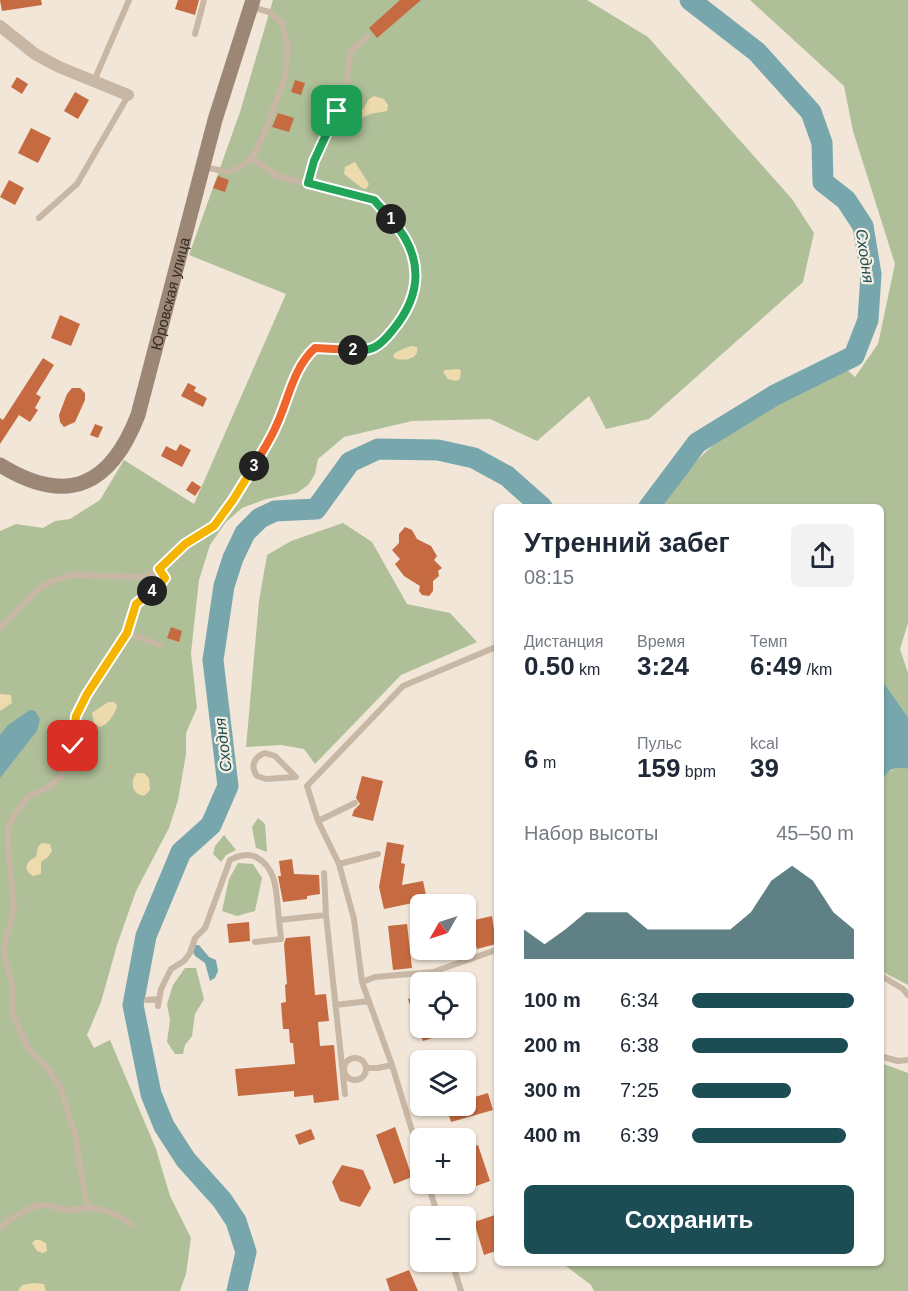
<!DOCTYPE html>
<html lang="ru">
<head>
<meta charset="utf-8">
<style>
  :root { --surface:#fff; --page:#f2f2f3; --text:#1f2937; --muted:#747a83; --accent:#1c4d54 }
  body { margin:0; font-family:Arial,sans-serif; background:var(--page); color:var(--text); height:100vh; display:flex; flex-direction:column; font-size:22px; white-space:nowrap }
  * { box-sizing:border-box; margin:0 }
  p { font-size:20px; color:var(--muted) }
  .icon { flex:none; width:33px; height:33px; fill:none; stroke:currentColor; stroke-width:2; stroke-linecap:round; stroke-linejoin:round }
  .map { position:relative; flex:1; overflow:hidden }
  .sheet { position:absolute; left:494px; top:504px; width:390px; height:762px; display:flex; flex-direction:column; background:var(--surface); border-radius:9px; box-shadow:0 2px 4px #0004 }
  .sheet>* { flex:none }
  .needle { width:39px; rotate:231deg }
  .fabs { position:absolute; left:410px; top:894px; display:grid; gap:12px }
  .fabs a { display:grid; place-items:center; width:66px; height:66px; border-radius:9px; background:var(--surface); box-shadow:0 2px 4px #0004; font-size:30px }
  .pin { position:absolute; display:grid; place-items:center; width:51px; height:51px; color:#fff; margin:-26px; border-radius:12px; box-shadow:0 3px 9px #0006 }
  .km { position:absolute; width:30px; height:30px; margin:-15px; border-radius:50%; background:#222; color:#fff; font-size:16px; line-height:30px; text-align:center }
  .round { display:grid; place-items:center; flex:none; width:63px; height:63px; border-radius:9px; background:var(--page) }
  .summary { display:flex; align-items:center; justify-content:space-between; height:102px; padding:0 30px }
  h1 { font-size:27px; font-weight:800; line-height:45px }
  .metrics { display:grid; grid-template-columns:repeat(3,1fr); gap:9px; height:102px; padding:6px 30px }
  .metrics div { display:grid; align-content:center }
  .metrics b { font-size:26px; font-weight:800 }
  .metrics small { font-size:16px; font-weight:400 }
  .metrics p { font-size:16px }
  .chart { height:168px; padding:12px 30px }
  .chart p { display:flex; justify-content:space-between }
  .chart svg { width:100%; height:108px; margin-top:6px; fill:var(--accent); opacity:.7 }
  .button { display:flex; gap:12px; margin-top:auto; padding:12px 30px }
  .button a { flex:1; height:69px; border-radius:9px; background:var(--accent); color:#fff; font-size:24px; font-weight:800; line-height:69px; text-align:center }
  ul { padding:0 30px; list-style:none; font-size:20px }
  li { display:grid; grid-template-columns:96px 72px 1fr; align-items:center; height:45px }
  li i { height:15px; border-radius:8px; background:var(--accent) }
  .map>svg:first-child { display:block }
  .green { fill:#afbf98 }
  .sand { fill:#eddbad }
  .water { fill:#77a7ad }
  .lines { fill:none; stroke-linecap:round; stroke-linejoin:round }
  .river { stroke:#77a7ad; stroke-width:21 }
  .building { fill:#c56a41 }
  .lane { stroke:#c8b7a4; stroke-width:6 }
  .street { stroke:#c8b7a4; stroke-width:12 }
  .secondary { stroke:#9c8676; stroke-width:15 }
  .split-1-casing { stroke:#fff; stroke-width:12 }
  .split-2-casing { stroke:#fff; stroke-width:12 }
  .split-3-casing { stroke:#fff; stroke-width:12 }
  .split-4-casing { stroke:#fff; stroke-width:12 }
  .split-5-casing { stroke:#fff; stroke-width:12 }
  .split-1 { stroke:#22a559; stroke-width:8 }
  .split-2 { stroke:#22a559; stroke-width:8 }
  .split-3 { stroke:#f0652b; stroke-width:8 }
  .split-4 { stroke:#f5b400; stroke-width:8 }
  .split-5 { stroke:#f5b400; stroke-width:8 }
  .labels { text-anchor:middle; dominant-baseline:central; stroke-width:4.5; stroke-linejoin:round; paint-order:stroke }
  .street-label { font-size:15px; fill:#342b26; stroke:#f9f0e4 }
  .water-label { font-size:16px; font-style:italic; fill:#1c4d54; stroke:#f9f0e4 }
</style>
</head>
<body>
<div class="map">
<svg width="908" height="1291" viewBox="0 0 908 1291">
  <rect width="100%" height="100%" fill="#f1e6d8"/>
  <path class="green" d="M273,0H587L648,37L792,199L814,233L803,282L649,419L606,429L589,396L537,441L490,419L412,421L344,437L318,459L315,474L308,485L297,493L266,499L242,508L226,522L210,545L199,580L191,653L197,708L186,733V754L178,800L169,828L136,891L117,945L101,1002L87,1035L94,1048L110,1040L156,1149L170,1196L191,1238L186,1274L180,1291H0V531L16,524L43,528L55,521L70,519L100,500L124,460L194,504L286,294L189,255L240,112Z
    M750,0H908V623L900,649L908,673V717L881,679L880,507H663L682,474L720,439L772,404L844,367L855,377L878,344L895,264L853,131L844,86Z
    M343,523L372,542L407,604L450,613L477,642L401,675L315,764L304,749L281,745L246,747L259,601L267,555L291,541Z
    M898,767L908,769V985L881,971L880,784L886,773Z
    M258,818L265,824L267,852L256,848L252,827Z
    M224,835L236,850L226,855L221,862L213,854L215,846Z
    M238,863L253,864L262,878L255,911L237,916L222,911L229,879Z
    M185,968H196L204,999L195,1014L192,1036L185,1045L183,1054H175L167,1042L170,1020L167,1004L173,985Z
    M881,1063L908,1073V1291H594L591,1285L562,1263H880Z"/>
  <path class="sand" d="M374,96L384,99L388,105L387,111L370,114L355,121L351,115L354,109H363L369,99Z
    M355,162L369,184L366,189L362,188L344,174L345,167Z
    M411,346L417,347C420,359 403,362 394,358L393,355C396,351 406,348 411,346Z
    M459,369L461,371L460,379L456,381L448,379L443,372L445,370Z
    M0,694L11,695L12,703L0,711Z
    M108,702H114L117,705C116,713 108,725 100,727L94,723L92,713Z
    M137,773H144L149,778L150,790L144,796C132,794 129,782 137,773Z
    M42,843L50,844L52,851L48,857L41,862V874L33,876C22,870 26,861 36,857L38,847Z
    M35,1240H40L46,1243L47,1251L43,1253L37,1251L32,1243Z
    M34,1283L44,1284L46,1291H18L22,1285Z"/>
  <path class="water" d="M881,679L908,717V769C892,766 887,770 881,784Z
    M30,710L35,711L40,719L37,731L0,778V735L8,725Z
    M194,945H199L209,957L216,960L218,971L215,978L210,981L205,963L195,956L192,950Z"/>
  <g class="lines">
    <path class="river" d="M649,507L697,443L775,395L854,356L868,320L871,274L863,226L846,200L823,182L822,143L811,112L757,52L690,0
      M237,1291L246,1252L236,1221L222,1200L186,1160L164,1126L151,1094L133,1005L146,936L181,852L211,825L228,786L213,660L224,586L233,558L245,533L260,518L275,511L316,509L350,462L378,449L438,450L474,458L507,476L542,507"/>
  </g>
  <path class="building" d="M0,0H41L42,5L2,11Z
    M178,0H199L195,15L175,9Z
    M400,0H421L377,38L369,28Z
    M17,77L28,84L22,94L11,87Z
    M295,80L305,83L301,95L291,92Z
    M75,92L89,100L78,119L64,111Z
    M278,113L294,118L289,132L272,127Z
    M31,128L51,138L38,163L18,153Z
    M218,176L229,180L225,192L213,188Z
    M9,180L24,188L15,205L0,197Z
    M60,315L80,324L71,346L51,338Z
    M43,358L54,365L36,394L41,397L35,408L38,410L30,422L19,415L0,444V418L3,420Z
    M188,383L196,387L194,391L207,398L203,407L181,396Z
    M72,388H80L85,393V400L75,422L64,427L60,422L59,415L67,394Z
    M95,424L103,427L98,438L90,435Z
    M180,444L191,450L182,467L161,456L166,446L176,451Z
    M192,481L201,487L195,496L186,490Z
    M405,527L412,530L417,539L431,546L437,556L434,560L442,568L438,571L439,576L433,581V591L429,596L422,595L419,591L420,586L404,576L395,564L400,559L392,550L399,543V534Z
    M171,627L182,631L179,642L167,638Z
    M362,776L383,781L373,821L352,816L354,810L360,804L356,798Z
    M387,842L404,845L401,863L405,864L402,885L423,881L427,900L384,909L379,887Z
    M292,859L294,874L319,875L320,894L307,896V899L283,902L278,876H281L279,861Z
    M492,916L496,944L477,949L470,921Z
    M249,922L250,941L229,943L227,924Z
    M407,924L412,968L393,970L388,926Z
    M310,936L315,995L326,994L329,1021L318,1022L320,1046L334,1045L339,1100L314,1103L313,1095L294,1097V1091L238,1096L235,1069L295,1064L293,1043H290L289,1029H283L281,1003L286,1002L285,985L287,984L284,944L286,938Z
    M420,995V1028L459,1029L423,1041L408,999Z
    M488,1093L493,1110L451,1122L446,1106H465V1100Z
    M395,1127L412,1177L394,1184L376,1135Z
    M311,1129L315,1139L299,1145L295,1135Z
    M478,1145L490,1181L465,1190V1149Z
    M342,1165L363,1170L371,1188L360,1207L340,1201L332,1182Z
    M495,1215L496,1251L484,1255L474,1222Z
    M409,1270L418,1291H390L386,1279Z"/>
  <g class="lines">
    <path class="lane" d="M195,34L204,0
      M94,81L129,0
      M204,167L228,172L240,167L252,158L263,137L285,78L288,48L282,23L269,12L252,7
      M308,183C318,150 337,120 346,87C349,75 346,61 353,50C356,45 362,41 367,37
      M39,218L77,184L128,96
      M0,628L35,592L50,582L71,575L145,577L159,569L185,544L214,526L233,500L269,441L305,358L315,348L371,350C404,328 425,287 411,248C404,230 388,212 374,200L277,176L252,158
      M127,633L160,645
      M265,753L275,756L296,777L266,779L257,776C250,766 254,757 265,753Z
      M318,821L355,803
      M339,864L378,854
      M324,873L326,915L345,1094
      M255,942L281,939L279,920
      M880,975L903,989L908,995
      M362,982L375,977L433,972L496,950
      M147,1000L159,999
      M335,1005L369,1001
      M158,1006L161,989L171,969L184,961L190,953L195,938L205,928L230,860C237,856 248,853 256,857C279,869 276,897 279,920L326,915
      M880,1056L898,1061L908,1060
      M344 1069a11 11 0 1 1 22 0a11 11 0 1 1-22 0Z
      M367,1068H378L392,1065
      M420,1157L392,1065L362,982L354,919L339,864L318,821L307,786L403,686L496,647
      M428,1184L438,1216
      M88,1208L82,1179L76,1138L61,1089L48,1069L29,1050L12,1014V983L5,960L4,948L14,908L8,849V827L17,811L28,797L50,786L60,778L73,746L76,716L87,694L127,633L136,604L159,586L165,578L159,569
      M0,1228C10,1219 27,1207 41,1205C49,1204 56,1209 64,1210C72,1211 79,1208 88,1208C102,1208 121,1215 131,1225
      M452,1262L461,1291"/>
    <path class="street" d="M0,26L35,54L59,67L128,95"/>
    <path class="secondary" id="s1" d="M0,465C68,507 111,485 138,415L215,120L253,0"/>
  </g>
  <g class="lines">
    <defs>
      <path id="split-1" d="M337,111L314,161L308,183L374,200L391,219"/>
      <path id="split-2" d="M353,350C372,352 380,346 392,331C423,294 424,256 391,219"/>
      <path id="split-3" d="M254,466C262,452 271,439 277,424C289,398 293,368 315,348L353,350"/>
      <path id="split-4" d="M152,591L159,586L165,578L159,569L185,544L214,526L233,500L254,466"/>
      <path id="split-5" d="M73,746L76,716L87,694L127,633L136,604L152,591"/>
    </defs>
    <use href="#split-1" class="split-1-casing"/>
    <use href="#split-2" class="split-2-casing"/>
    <use href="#split-3" class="split-3-casing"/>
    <use href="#split-4" class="split-4-casing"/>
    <use href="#split-5" class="split-5-casing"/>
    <use href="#split-1" class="split-1"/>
    <use href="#split-2" class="split-2"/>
    <use href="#split-3" class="split-3"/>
    <use href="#split-4" class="split-4"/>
    <use href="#split-5" class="split-5"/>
  </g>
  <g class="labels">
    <g class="street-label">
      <text stroke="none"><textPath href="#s1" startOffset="303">Юровская улица</textPath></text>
    </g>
    <g class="water-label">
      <text transform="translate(865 256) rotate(82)">Сходня</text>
      <text transform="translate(223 745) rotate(-97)">Сходня</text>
    </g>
  </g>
</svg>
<div class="fabs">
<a><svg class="needle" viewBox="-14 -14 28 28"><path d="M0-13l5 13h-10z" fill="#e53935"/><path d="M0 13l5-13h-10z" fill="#747a83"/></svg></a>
<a><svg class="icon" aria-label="locate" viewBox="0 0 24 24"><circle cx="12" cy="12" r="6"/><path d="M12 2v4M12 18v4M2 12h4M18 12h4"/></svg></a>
<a><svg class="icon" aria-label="layers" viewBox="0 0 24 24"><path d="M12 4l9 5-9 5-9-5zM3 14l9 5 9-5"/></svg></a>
<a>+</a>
<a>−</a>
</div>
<div class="pin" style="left:337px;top:111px;background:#1e9e55"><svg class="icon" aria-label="arrive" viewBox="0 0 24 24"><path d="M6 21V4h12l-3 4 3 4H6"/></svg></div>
<div class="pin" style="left:73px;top:746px;background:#d93025"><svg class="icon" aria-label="check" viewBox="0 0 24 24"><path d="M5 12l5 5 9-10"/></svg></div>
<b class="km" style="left:391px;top:219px">1</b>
<b class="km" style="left:353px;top:350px">2</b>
<b class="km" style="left:254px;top:466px">3</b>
<b class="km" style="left:152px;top:591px">4</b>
<section class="sheet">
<div class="summary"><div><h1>Утренний забег</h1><p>08:15</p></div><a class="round"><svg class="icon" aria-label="share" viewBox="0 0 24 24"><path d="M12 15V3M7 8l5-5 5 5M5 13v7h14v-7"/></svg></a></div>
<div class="metrics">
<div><p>Дистанция</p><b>0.50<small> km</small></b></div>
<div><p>Время</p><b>3:24</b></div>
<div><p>Темп</p><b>6:49<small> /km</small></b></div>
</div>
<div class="metrics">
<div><b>6<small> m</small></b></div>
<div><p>Пульс</p><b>159<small> bpm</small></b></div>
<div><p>kcal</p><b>39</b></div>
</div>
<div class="chart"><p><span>Набор высоты</span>45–50 m</p>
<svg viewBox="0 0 160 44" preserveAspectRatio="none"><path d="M0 44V32L10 38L20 32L30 25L40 25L50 25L60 32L70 32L80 32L90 32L100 32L110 25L120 12L130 6L140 12L150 25L160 32V44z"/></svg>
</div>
<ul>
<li><b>100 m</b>6:34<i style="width:100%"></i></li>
<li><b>200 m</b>6:38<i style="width:96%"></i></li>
<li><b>300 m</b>7:25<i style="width:61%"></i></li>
<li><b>400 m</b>6:39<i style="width:95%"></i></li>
</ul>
<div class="button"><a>Сохранить</a></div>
</section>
</div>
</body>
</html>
